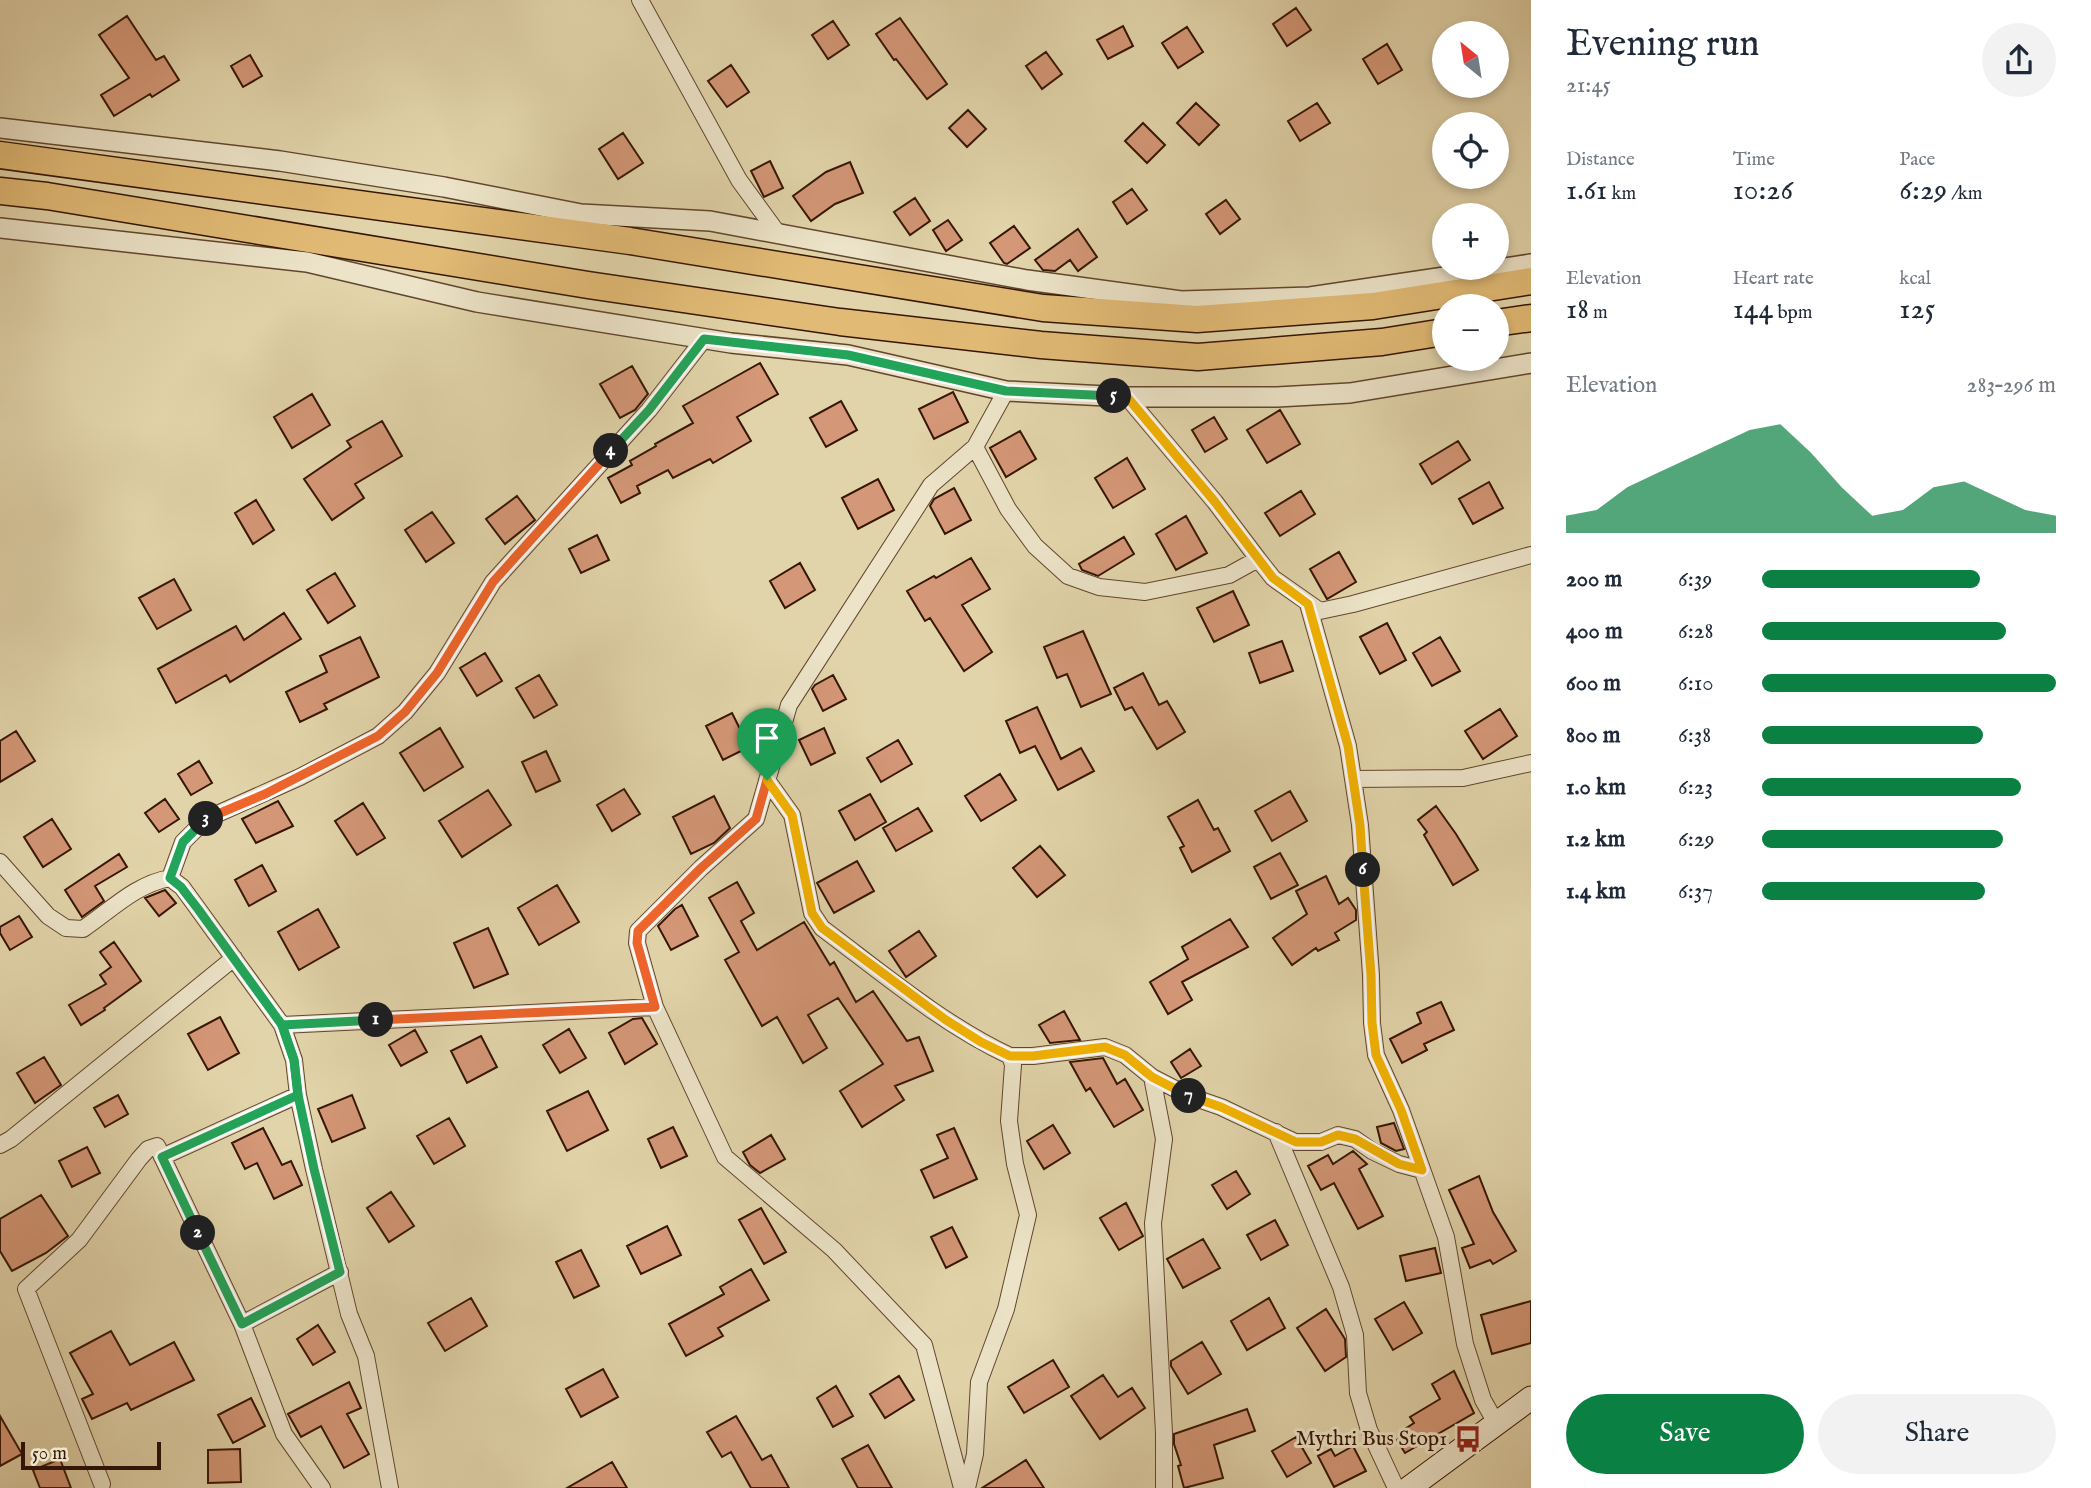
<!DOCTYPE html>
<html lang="en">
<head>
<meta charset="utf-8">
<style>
  :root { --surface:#fff; --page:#f2f2f3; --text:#1f2937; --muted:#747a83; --accent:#0b8043 }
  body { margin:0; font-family:"IM FELL English",serif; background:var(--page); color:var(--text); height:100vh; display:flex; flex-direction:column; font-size:26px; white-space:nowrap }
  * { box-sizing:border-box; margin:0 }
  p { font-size:23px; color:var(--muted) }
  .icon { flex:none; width:38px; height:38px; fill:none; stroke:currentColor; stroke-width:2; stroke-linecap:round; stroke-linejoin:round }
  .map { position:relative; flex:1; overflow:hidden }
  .panel { display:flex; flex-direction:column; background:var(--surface); width:560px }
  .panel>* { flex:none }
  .needle { width:46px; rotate:330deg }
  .tools { position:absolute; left:1432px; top:21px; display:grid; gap:14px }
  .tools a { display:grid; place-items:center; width:77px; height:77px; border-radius:50%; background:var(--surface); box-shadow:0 4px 10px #0003; font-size:35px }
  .scale { position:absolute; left:21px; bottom:18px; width:140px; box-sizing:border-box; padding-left:7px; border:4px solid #361604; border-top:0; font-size:19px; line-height:24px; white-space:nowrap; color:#361604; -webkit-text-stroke:5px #ece3c8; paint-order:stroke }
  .pin { position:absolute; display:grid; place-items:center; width:60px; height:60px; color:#fff; margin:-72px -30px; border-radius:50% 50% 50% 0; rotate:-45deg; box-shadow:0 0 7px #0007 }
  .pin .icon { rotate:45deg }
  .km { position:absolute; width:35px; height:35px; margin:-18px; border-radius:50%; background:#222; color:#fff; font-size:19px; line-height:35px; text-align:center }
  .round { display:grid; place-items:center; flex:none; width:74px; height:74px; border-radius:37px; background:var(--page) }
  .head { display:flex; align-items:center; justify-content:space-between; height:119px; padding:0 35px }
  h1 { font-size:38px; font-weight:600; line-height:52px }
  .stats { display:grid; grid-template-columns:repeat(3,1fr); gap:10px; height:119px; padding:7px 35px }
  .stats div { display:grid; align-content:center }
  .stats b { font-size:30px; font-weight:600 }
  .stats small { font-size:19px; font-weight:400 }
  .stats p { font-size:19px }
  .chart { height:196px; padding:14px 35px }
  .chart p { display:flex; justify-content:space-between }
  .chart svg { width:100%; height:126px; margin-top:7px; fill:var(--accent); opacity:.7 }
  .action { display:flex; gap:14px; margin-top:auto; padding:14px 35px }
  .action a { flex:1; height:80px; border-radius:42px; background:var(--accent); color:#fff; font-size:28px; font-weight:600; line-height:80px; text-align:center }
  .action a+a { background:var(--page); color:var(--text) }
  ul { padding:0 35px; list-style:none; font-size:23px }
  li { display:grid; grid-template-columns:112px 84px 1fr; align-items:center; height:52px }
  li i { height:18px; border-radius:9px; background:var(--accent) }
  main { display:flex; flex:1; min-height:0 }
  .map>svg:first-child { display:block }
  .building { fill:#d49777; stroke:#361604; stroke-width:2 }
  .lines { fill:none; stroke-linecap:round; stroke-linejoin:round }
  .minor-casing { stroke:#61462e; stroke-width:18 }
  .tertiary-casing { stroke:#61462e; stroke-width:22 }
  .secondary-casing { stroke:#361604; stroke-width:25 }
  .trunk-casing { stroke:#361604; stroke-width:29 }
  .minor { stroke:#ece3c8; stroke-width:16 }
  .tertiary { stroke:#ece3c8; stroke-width:19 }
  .secondary { stroke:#ece3c8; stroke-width:23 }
  .trunk { stroke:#e1ba75; stroke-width:26 }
  .split-1-casing { stroke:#fff; stroke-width:14 }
  .split-2-casing { stroke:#fff; stroke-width:14 }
  .split-3-casing { stroke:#fff; stroke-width:14 }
  .split-4-casing { stroke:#fff; stroke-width:14 }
  .split-5-casing { stroke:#fff; stroke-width:14 }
  .split-6-casing { stroke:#fff; stroke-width:14 }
  .split-7-casing { stroke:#fff; stroke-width:14 }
  .split-8-casing { stroke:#fff; stroke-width:14 }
  .split-1 { stroke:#f0652b; stroke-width:9 }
  .split-2 { stroke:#22a559; stroke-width:9 }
  .split-3 { stroke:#22a559; stroke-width:9 }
  .split-4 { stroke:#f0652b; stroke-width:9 }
  .split-5 { stroke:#22a559; stroke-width:9 }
  .split-6 { stroke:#f5b400; stroke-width:9 }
  .split-7 { stroke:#f5b400; stroke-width:9 }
  .split-8 { stroke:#f5b400; stroke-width:9 }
  .labels { text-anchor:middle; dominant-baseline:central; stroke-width:6; stroke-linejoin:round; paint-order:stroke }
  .poi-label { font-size:21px; fill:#361604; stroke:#ece3c8; text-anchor:end }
</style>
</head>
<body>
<main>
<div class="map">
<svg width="1531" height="1488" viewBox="0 0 1531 1488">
  <rect width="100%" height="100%" fill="#e2d4aa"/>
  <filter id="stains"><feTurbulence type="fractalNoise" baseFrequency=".00286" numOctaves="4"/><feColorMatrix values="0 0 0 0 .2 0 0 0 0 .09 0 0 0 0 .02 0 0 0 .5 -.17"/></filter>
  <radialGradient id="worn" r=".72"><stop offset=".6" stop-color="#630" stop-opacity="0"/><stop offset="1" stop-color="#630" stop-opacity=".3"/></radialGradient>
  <path class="building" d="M1296,8L1311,30L1287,46L1273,24Z
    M127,16L156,60L164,56L179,80L152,97L150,94L114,116L101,95L129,78L99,35Z
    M900,18L947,84L927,99L896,59L894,60L876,34Z
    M833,21L849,45L828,59L812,35Z
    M1123,26L1133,46L1108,59L1097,40Z
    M1187,27L1203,52L1178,68L1162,43Z
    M1387,44L1402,70L1378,84L1363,59Z
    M1046,52L1062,74L1042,89L1026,66Z
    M250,55L262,76L243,87L231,66Z
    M731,65L749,92L727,107L708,81Z
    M1196,103L1219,125L1199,145L1177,123Z
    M1317,103L1330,123L1300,141L1288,121Z
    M968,110L986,129L967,147L949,128Z
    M1143,123L1165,145L1147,163L1125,141Z
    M623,133L643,163L618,179L599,149Z
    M770,161L783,188L764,197L751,171Z
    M850,162L863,193L835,204L811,221L793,196L826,172Z
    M1132,189L1147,210L1127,224L1113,202Z
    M915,198L930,221L910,235L894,212Z
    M1226,200L1240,219L1220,234L1206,214Z
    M948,220L962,240L946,251L933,230Z
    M1014,226L1030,248L1007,264L1004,263L990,243Z
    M1078,229L1097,257L1078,271L1070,260L1055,271L1043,270L1035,260Z
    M760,363L778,394L737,417L751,441L713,463L710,459L673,478L668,470L637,486L640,493L621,503L608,478L632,465L630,461L656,446L655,444L693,423L683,406Z
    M632,366L648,394L635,410L620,418L600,384Z
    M953,392L968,422L934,439L919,409Z
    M312,394L330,425L292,448L274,417Z
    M841,401L857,430L826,447L810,418Z
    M1280,410L1300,444L1267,463L1247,430Z
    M1214,417L1227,439L1205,452L1192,430Z
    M382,421L402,456L355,484L364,498L332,520L304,479L351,447L347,441Z
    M1020,431L1036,459L1006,477L990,448Z
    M1458,441L1470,460L1432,484L1420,464Z
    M1127,458L1145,489L1113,508L1095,478Z
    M878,479L894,510L858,529L842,498Z
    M1489,482L1503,508L1473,524L1459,499Z
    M954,488L971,520L945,534L930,506L934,499Z
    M1301,491L1315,514L1280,536L1265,513Z
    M517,496L535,520L505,544L486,519Z
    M256,500L274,530L253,544L235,513Z
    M432,512L454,543L426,562L405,530Z
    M1186,516L1207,553L1176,570L1156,534Z
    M597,535L609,560L581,573L569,549Z
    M1124,537L1134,554L1098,576L1082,570L1079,564Z
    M1339,552L1356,582L1327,599L1310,569Z
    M971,558L990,589L962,605L992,652L964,671L930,618L925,621L907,591L934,576L936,578Z
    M800,563L815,590L785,608L770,581Z
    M335,573L355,606L328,623L307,590Z
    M174,579L191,610L157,629L139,598Z
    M1233,591L1249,625L1214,642L1197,608Z
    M284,613L301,639L230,682L226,675L176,703L158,669L236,626L244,640Z
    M1387,623L1406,660L1380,674L1360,637Z
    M1083,631L1111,694L1081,707L1067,674L1057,678L1044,647Z
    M360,637L379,677L324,704L327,709L300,722L286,692L327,672L320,656Z
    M1440,637L1460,671L1432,686L1413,653Z
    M1282,641L1293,671L1260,683L1249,653Z
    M485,653L502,681L477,696L460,668Z
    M1143,673L1159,705L1167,701L1185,732L1157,749L1132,707L1125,710L1114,688Z
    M539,675L557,705L534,718L516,688Z
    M833,675L846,699L823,711L812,689L815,685Z
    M1037,707L1061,759L1081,748L1094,771L1058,790L1035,746L1020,753L1006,721Z
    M1500,709L1517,736L1483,759L1465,731Z
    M732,713L749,747L723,760L706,726Z
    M440,728L463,767L424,791L400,753Z
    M824,728L835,753L811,765L799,740Z
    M16,731L35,761L0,782V741Z
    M898,740L912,764L881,782L867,758Z
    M546,751L560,781L536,792L522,762Z
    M199,761L212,783L191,795L178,774Z
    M1000,774L1016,800L981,821L965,796Z
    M624,789L640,814L612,831L597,805Z
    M488,790L511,825L462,857L439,821Z
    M1290,791L1307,821L1272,841L1255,811Z
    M870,794L886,822L855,840L839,811Z
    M714,796L730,828L714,843L691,854L673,817Z
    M165,799L179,819L159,832L145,813Z
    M1198,800L1214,830L1218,828L1230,851L1192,872L1180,848L1184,846L1168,817Z
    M278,801L293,826L256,843L242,819Z
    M363,803L385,838L357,855L335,821Z
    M1436,806L1456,834L1478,870L1453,885L1424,835L1427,832L1418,820Z
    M918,808L932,831L896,851L883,828Z
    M52,819L71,849L43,867L24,837Z
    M1040,846L1065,875L1037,897L1013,868Z
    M1280,853L1298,885L1271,899L1254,867Z
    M119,854L127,867L95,886L104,901L82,917L65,890Z
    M857,861L874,891L834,913L817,883Z
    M262,865L276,891L249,906L235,880Z
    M1326,876L1339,904L1348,898L1356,910V920L1335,933L1339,940L1318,951L1316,948L1292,965L1273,938L1307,914L1296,891Z
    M737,882L754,913L741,921L757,950L804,922L830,965L834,962L856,1002L873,991L907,1041L919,1037L933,1071L895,1086L904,1100L862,1127L840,1091L883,1064L838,998L808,1015L827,1048L803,1063L777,1017L762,1026L725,960L739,952L709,898Z
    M557,885L579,922L539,945L518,908Z
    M165,890L176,903L159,916L145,898Z
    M682,905L698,936L671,950L658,926L675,909Z
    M318,909L339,947L299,970L278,932Z
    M19,916L32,937L10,950L0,933V927Z
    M1230,919L1248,947L1182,982L1192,1000L1168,1014L1150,982L1188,959L1182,947Z
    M488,928L508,974L474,988L454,943Z
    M919,931L936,956L906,977L889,951Z
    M114,942L141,981L104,1008L105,1010L81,1025L69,1005L106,984L100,975L111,967L100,952Z
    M1441,1002L1454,1030L1424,1044L1427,1050L1402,1063L1390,1039L1421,1023L1417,1013Z
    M1064,1011L1080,1040L1050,1043L1039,1025Z
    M220,1017L239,1053L208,1070L188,1034Z
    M642,1018L657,1044L625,1064L609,1033L633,1019Z
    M569,1029L586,1058L560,1073L543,1045Z
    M415,1030L427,1052L401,1066L389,1045Z
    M481,1036L497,1067L467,1083L451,1051Z
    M1190,1049L1201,1066L1181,1078L1171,1062Z
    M44,1057L61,1085L35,1103L17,1073Z
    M1103,1058L1117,1084L1125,1079L1143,1110L1114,1127L1090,1088L1086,1091L1070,1062Z
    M588,1091L608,1130L567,1151L547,1111Z
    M118,1095L128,1114L105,1127L94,1108Z
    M352,1095L365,1128L332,1142L318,1109Z
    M449,1118L465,1146L434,1164L417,1136Z
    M1394,1123L1404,1149L1396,1151L1381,1143L1377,1127Z
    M1053,1125L1070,1153L1044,1169L1027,1141Z
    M673,1127L687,1156L661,1168L648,1139Z
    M263,1128L282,1165L291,1161L302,1185L274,1199L257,1163L245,1169L232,1143Z
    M954,1128L977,1179L934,1198L921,1170L948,1158L937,1135Z
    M771,1135L785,1159L760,1173L750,1165L743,1152Z
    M87,1147L100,1173L72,1187L59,1161Z
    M1353,1151L1367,1164L1359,1169L1383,1216L1358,1229L1334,1183L1321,1190L1308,1166L1328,1155L1333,1164Z
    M1236,1171L1250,1194L1227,1209L1212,1185Z
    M1479,1176L1493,1212L1516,1251L1493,1264L1490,1260L1470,1268L1462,1248L1474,1244L1449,1190Z
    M391,1192L414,1226L389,1242L367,1208Z
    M41,1195L68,1236L46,1253L12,1271L0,1251V1219Z
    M1126,1203L1143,1236L1119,1250L1100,1218Z
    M761,1208L786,1252L764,1264L739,1220Z
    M1275,1220L1288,1245L1261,1260L1247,1235Z
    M667,1226L681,1255L641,1274L627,1246Z
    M952,1227L967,1257L946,1268L931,1237Z
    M1203,1239L1220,1268L1183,1288L1167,1259Z
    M1435,1248L1441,1273L1406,1281L1400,1256Z
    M581,1250L599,1286L574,1298L556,1262Z
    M751,1269L769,1300L718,1328L723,1336L686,1356L669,1324L724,1294L720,1287Z
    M471,1298L487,1326L445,1351L428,1323Z
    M1269,1298L1285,1328L1247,1350L1231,1321Z
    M1531,1301V1343L1492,1354L1481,1315Z
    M1404,1302L1422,1333L1393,1350L1375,1319Z
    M1326,1309L1345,1339L1346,1357L1325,1371L1297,1328Z
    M318,1325L335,1352L313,1365L297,1339Z
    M111,1331L130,1365L174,1342L194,1380L131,1410L127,1403L92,1419L82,1399L93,1394L70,1353Z
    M1202,1342L1221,1374L1188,1394L1171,1366V1361Z
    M1053,1360L1069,1387L1024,1413L1008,1387Z
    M603,1369L618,1397L581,1417L566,1389Z
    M1454,1371L1474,1413L1405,1453L1397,1440L1406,1434L1405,1429L1414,1423L1410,1417L1440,1399L1432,1384Z
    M1103,1375L1118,1397L1132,1388L1145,1408L1100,1439L1071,1396Z
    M899,1376L914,1400L885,1418L870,1394Z
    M349,1382L361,1408L347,1414L369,1454L344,1468L321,1426L301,1437L288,1414Z
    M836,1386L853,1416L833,1427L817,1398Z
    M251,1398L265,1426L233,1443L218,1415Z
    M1247,1409L1255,1431L1214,1445L1223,1478L1184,1488L1178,1466L1181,1465L1174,1444V1434Z
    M0,1416L22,1454L0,1466Z
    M736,1416L762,1460L771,1455L789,1488H751L731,1452L722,1457L707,1432Z
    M1296,1437L1311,1463L1287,1477L1272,1451Z
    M868,1445L892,1488H858L842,1459Z
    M1353,1446L1366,1471L1334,1487L1318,1456L1331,1449L1335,1456Z
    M240,1449L241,1482L208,1483V1450Z
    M60,1459L71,1488H40L33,1470Z
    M1026,1460L1044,1488H982Z
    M612,1462L627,1488H567Z"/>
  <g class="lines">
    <defs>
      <path id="minor" d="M640,0L739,180L779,235
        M1006,391L975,447L1008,509L1035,546L1068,576L1099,587L1145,592L1229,575L1258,559L1273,578L1320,611L1353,604L1531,555
        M1127,397L1215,502L1258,559
        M1308,604L1348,746L1353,779L1360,825L1371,975L1372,1023L1376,1055L1401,1110L1446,1237L1465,1344L1483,1400L1496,1423
        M1353,779L1463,778L1531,763
        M767,780L792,815L812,913L822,928C882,973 942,1024 1010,1056L1013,1065L1009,1121L1015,1164L1028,1215L1006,1309L979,1382L975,1454L967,1488
        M0,862L48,916L66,928L83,929C111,910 136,884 170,878L182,887L198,909L282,1025L294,1060L298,1095L314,1169L349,1314L366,1356L390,1488
        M170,878L183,842L206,819L300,777L378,736L405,712L437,673L493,582L649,410L704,339
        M282,1025L655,1007
        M1010,1056H1033L1105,1047L1125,1055L1152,1077L1189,1096L1221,1107L1295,1142H1321L1338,1135L1355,1139L1372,1151L1399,1164L1422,1170
        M1152,1077L1164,1139L1153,1223L1164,1433V1488
        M1276,1132L1341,1287L1355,1335L1358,1393L1369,1430L1396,1488
        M0,1145L11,1139L234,958
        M162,1157L298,1095
        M242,1324L340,1272
        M102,1484L26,1289L79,1240L139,1159L148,1149L157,1146L242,1324L284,1434L322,1488
        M962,1488L924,1345L834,1250L725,1157L655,1007L637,943L638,931L701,868L756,819L789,705L931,485L975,447"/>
      <path id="tertiary" d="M0,128L280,161L444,187L581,214L710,221L1027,280L1181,301L1310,297L1531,264
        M0,228L307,262L477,302L731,343L848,355L1006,391L1127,397H1277L1350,393L1531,363"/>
      <path id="secondary" d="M1409,1488L1531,1398"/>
      <path id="trunk" d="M0,155L630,241L1043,308L1197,319L1373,306L1531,281
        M0,191L47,196L588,285L840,322L1041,345L1198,357L1382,342L1444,332
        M1496,323L1531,318"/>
    </defs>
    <use href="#minor" class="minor-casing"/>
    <use href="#tertiary" class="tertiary-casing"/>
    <use href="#secondary" class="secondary-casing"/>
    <use href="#trunk" class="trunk-casing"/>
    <use href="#minor" class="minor"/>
    <use href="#tertiary" class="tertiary"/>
    <use href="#secondary" class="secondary"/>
    <use href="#trunk" class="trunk"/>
  </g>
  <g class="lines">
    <defs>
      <path id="split-1" d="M376,1020L655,1007L637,943L638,931L701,868L756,819L767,780"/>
      <path id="split-2" d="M198,1233L242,1324L340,1272L314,1169L298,1095L294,1060L282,1025L376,1020"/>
      <path id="split-3" d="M198,1233L162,1157L298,1095L294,1060L282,1025L198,909L181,887L170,878L183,842L206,819"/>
      <path id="split-4" d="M206,819L265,794L378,736L405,712L437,673L493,582L611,451"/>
      <path id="split-5" d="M611,451L649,410L704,339L848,355L1006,391L1114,396"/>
      <path id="split-6" d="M1114,396L1127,397L1215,502L1273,578L1308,604L1348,746L1360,825L1363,870"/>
      <path id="split-7" d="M1189,1096L1221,1107L1296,1142H1321L1338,1135L1355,1139L1399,1164L1422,1170L1401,1110L1376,1055L1372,1023L1371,975L1363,870"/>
      <path id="split-8" d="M767,780L792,815L812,913L822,928L946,1020L981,1042L1010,1056H1033L1105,1047L1125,1055L1152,1077L1189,1096"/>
    </defs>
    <use href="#split-1" class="split-1-casing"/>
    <use href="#split-2" class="split-2-casing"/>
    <use href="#split-3" class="split-3-casing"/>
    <use href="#split-4" class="split-4-casing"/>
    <use href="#split-5" class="split-5-casing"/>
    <use href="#split-6" class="split-6-casing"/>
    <use href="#split-7" class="split-7-casing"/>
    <use href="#split-8" class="split-8-casing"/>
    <use href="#split-1" class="split-1"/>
    <use href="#split-2" class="split-2"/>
    <use href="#split-3" class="split-3"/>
    <use href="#split-4" class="split-4"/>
    <use href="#split-5" class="split-5"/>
    <use href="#split-6" class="split-6"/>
    <use href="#split-7" class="split-7"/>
    <use href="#split-8" class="split-8"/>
  </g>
  <defs>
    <symbol id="bus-bare" viewBox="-9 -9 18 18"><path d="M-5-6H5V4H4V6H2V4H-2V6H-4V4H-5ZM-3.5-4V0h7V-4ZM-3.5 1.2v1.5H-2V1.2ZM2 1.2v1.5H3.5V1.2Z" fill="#8f2418" stroke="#ece3c8" stroke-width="2.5" paint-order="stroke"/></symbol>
  </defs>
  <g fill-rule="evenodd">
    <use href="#bus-bare" x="1449" y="1420" width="38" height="38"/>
  </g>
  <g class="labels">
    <g class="poi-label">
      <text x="1447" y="1439">Mythri Bus Stop1</text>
    </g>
  </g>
  <rect width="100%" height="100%" filter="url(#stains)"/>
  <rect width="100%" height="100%" fill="url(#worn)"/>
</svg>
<div class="tools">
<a><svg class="needle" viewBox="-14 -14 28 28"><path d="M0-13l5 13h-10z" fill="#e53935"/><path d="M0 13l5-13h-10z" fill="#747a83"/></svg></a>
<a><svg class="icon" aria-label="locate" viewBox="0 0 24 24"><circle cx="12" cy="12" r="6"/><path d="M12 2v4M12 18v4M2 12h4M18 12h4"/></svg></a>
<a>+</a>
<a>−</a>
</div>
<div class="scale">50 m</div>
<div class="pin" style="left:767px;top:780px;background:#1e9e55"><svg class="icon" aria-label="arrive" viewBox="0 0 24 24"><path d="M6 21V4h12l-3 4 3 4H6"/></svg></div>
<b class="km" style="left:376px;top:1020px">1</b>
<b class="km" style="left:198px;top:1233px">2</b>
<b class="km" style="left:206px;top:819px">3</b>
<b class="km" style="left:611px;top:451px">4</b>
<b class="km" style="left:1114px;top:396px">5</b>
<b class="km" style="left:1363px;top:870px">6</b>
<b class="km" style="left:1189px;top:1096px">7</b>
</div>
<section class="panel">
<div class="head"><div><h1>Evening run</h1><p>21:45</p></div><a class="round"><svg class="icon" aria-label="share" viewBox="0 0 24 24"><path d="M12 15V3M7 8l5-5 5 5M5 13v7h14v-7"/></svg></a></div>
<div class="stats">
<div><p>Distance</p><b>1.61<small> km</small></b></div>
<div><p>Time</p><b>10:26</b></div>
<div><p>Pace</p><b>6:29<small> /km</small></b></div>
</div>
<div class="stats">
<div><p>Elevation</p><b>18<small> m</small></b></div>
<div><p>Heart rate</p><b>144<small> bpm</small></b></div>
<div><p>kcal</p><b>125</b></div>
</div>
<div class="chart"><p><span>Elevation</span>283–296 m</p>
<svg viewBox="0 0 160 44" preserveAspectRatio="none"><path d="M0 44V38L10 36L20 28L30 23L40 18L50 13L60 8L70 6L80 16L90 28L100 38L110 36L120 28L130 26L140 31L150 36L160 38V44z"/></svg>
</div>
<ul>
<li><b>200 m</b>6:39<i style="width:74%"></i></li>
<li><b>400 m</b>6:28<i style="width:83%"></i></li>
<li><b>600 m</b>6:10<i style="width:100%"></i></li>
<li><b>800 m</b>6:38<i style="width:75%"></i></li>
<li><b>1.0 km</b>6:23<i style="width:88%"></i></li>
<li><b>1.2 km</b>6:29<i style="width:82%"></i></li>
<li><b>1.4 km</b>6:37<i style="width:76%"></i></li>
</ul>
<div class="action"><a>Save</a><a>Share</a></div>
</section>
</main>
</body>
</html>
